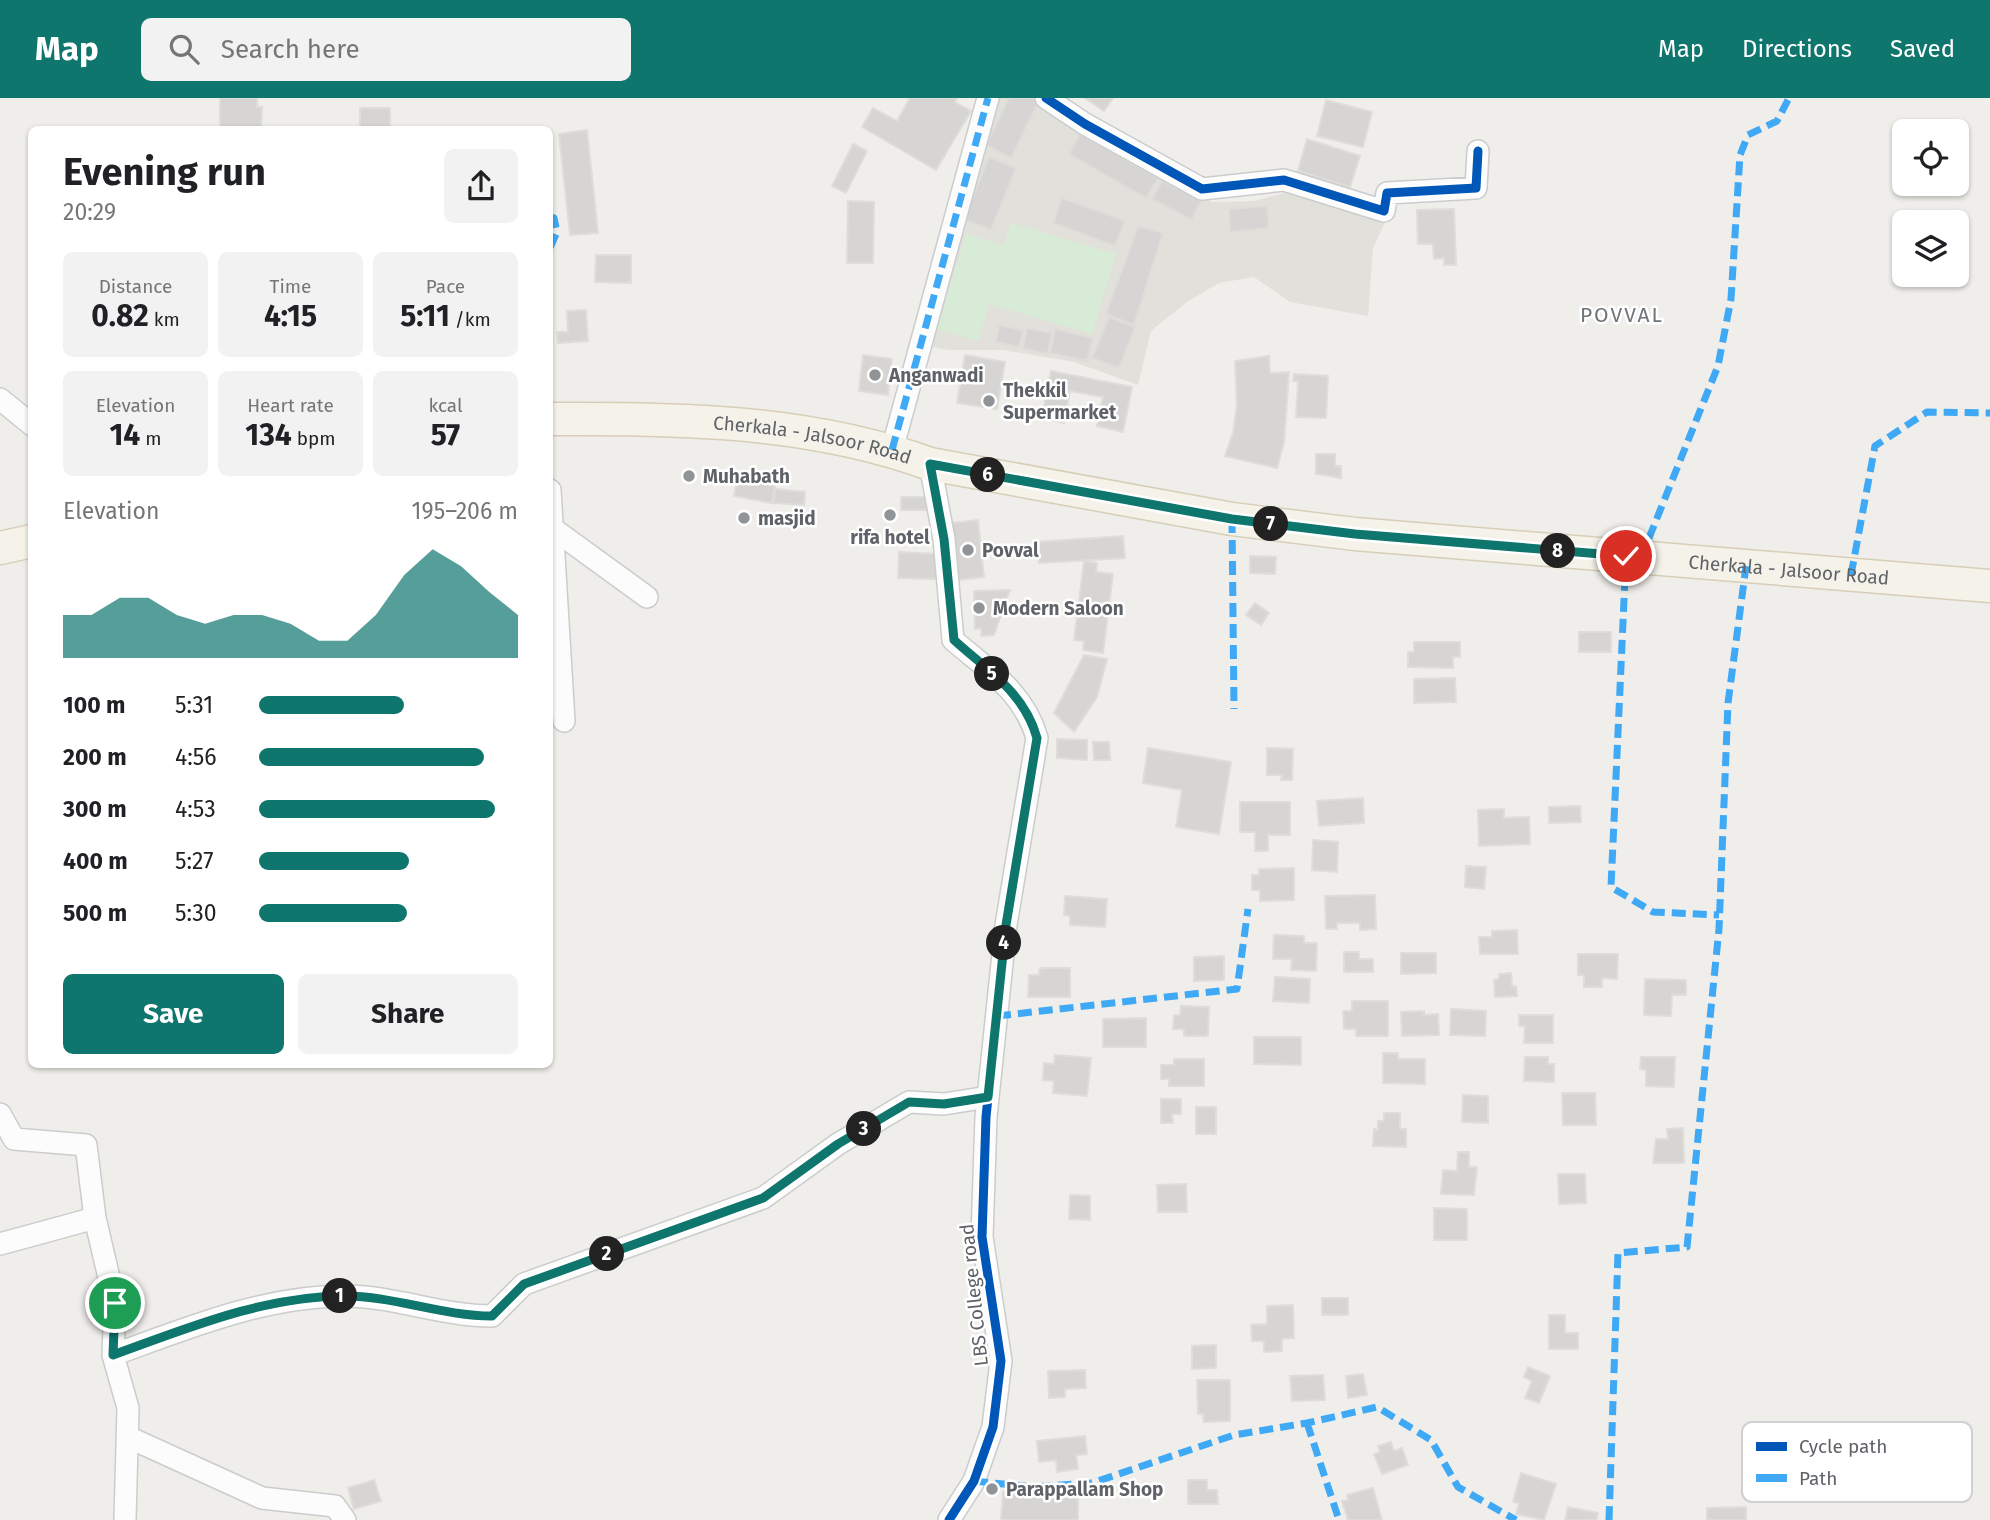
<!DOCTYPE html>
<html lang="en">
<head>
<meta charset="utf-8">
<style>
  :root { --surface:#fff; --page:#f2f2f2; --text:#202124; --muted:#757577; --accent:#0f766e }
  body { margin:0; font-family:"Fira Sans",sans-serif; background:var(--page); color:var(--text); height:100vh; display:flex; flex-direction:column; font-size:26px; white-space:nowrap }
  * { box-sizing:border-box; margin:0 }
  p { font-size:23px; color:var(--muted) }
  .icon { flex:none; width:38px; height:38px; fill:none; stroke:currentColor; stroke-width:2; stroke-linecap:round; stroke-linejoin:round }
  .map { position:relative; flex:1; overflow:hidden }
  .side { position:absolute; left:28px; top:28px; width:525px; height:942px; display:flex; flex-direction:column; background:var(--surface); border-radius:10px; box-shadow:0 2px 5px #0004 }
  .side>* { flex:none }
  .buttons { position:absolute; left:1892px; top:21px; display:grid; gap:14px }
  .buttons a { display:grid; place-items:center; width:77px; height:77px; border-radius:10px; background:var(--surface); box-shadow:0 2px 5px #0004; font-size:35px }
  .pin { position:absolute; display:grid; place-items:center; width:60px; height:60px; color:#fff; margin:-30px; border:4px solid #fff; border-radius:50%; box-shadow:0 2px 7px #0007 }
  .km { position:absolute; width:35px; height:35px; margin:-18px; border-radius:50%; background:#222; color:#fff; font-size:19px; line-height:35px; text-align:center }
  .round { display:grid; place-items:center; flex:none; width:74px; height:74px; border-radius:10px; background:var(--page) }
  .head { display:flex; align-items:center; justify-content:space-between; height:119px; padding:0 35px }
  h1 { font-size:38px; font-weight:700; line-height:52px }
  .stats { display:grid; grid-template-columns:repeat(3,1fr); gap:10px; height:119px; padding:7px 35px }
  .stats div { display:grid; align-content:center; border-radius:10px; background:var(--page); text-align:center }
  .stats b { font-size:30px; font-weight:700 }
  .stats small { font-size:19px; font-weight:400 }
  .stats p { font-size:19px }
  .chart { height:196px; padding:14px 35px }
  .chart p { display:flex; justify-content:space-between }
  .chart svg { width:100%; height:126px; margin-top:7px; fill:var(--accent); opacity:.7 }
  .primary-button { display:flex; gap:14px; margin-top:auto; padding:14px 35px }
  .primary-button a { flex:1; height:80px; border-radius:10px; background:var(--accent); color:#fff; font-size:28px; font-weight:700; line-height:80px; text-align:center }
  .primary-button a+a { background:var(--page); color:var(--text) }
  ul { padding:0 35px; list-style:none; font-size:23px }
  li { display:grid; grid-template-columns:112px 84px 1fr; align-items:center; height:52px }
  li i { height:18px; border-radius:9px; background:var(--accent) }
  header { display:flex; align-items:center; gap:42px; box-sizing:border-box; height:98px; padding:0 35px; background:var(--accent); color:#fff }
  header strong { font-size:33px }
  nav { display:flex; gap:38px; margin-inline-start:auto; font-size:24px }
  .search { width:490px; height:63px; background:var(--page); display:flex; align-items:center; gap:18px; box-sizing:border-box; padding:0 24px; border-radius:10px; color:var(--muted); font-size:26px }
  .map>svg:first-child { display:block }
  .education { fill:#e2e0da }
  .green { fill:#d8ebd6 }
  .building { fill:#d6d5d3; stroke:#deddd9; stroke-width:2 }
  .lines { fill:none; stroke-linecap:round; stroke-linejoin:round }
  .street-casing { stroke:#cbcccc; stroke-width:24 }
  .primary-casing { stroke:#d7ceb8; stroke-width:35 }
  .street { stroke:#fdfcfc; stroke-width:21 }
  .primary { stroke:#f4f2e9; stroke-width:32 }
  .quiet { stroke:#3fa9f5; stroke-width:7; stroke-dasharray:14 7; stroke-linecap:butt }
  .cycleway-casing { stroke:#fff; stroke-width:13 }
  .cycleway { stroke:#0057b8; stroke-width:9 }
  .route-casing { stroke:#fff; stroke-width:14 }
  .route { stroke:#0f766e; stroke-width:9 }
  .poi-dot { fill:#919496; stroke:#fff; stroke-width:2.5 }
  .labels { text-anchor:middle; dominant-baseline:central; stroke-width:5; stroke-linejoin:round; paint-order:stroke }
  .poi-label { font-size:19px; font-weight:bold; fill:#5f6368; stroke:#fff; text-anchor:start }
  .street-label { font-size:19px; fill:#5f6368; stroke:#fff }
  .neighbourhood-label { font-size:21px; letter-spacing:2px; fill:#70757a; stroke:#fff }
  .key { fill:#fff; stroke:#cfd0d2; stroke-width:2 }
  .key-label { font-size:19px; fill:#5f6368 }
</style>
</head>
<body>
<header>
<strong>Map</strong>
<div class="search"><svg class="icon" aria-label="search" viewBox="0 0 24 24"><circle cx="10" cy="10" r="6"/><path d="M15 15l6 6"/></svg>Search here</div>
<nav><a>Map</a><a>Directions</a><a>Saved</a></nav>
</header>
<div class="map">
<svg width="1990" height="1422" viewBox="0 0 1990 1422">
  <rect width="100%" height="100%" fill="#efeeea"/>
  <path class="education" d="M998,0H1037L1078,32L1212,104L1254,103L1292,93L1387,120L1373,150L1368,218L1290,204L1254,179L1219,185L1188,203L1151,233L1138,287L1074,264L1004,252H949L923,247Z"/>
  <path class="green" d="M1011,125L1116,156L1092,236L989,206L978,243L937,231L966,136L1004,147Z"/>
  <path class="building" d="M220,0H257V9H262L261,32L220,31Z
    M910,0H957L955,4L971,13L936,72L862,29L873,10L897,23Z
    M1009,0H1031L1039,3L1011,60L986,47Z
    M1085,0H1113L1104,13Z
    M1326,2L1372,14L1363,49L1317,38Z
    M360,10H390V32H360Z
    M587,32L598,135L570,137L559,36Z
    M1080,36L1158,80L1146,100L1069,56Z
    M1307,41L1360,58L1350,89L1298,73Z
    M853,46L867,53L846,95L832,88Z
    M989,59L1016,70L991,132L964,121Z
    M1162,83L1201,102L1192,122L1152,101Z
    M1062,100L1125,123L1115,148L1053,125Z
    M848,103L874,104L873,165H847Z
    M1267,108L1269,130L1230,134L1229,111Z
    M1454,111L1456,167H1444V160L1434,161L1433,146H1418L1417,112Z
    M1138,128L1163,135L1134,227L1106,216Z
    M596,157H631V185L595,184Z
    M586,212L588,243L558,245L557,234H568L567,213Z
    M1109,219L1135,229L1119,270L1092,260Z
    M999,227L1023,232L1019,249L996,244Z
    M1027,230L1052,235L1048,256L1023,250Z
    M1055,231L1093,240L1087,263L1050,255Z
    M863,257L892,261L888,297L859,293Z
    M965,257L1005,264L997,311L957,305Z
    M1269,258L1270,275L1289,274L1284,344L1277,370L1225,358L1233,335L1237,307L1235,263Z
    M1051,273L1132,289L1123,334L1097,328L1103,299L1070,293L1064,325L1042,320Z
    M1294,276L1328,278L1326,320L1296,319L1298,283H1293Z
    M1316,356H1335V368H1341V380L1316,376Z
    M738,380L775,388L772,405L734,398Z
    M775,391L805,394L804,407L774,405Z
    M901,399H928V412H901Z
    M978,422L984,479L959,482L952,425Z
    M1123,438L1125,460L1039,465L1037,444Z
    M899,454L937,456V481L898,480Z
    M1250,458L1276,459L1275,476L1250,475Z
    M1084,463L1097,465L1096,474L1113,476L1103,555L1083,552L1084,543L1074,542Z
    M1010,492L994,537L981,538V530L975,531L974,493Z
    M1255,505L1269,515L1261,527L1246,517Z
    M1579,534H1611V554H1579Z
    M1414,544H1460V559H1453V570L1408,569V554H1414Z
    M1084,557L1107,561L1097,599L1074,634L1054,615Z
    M1455,580L1456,604L1414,605V581Z
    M1057,641L1087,642V662L1057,660Z
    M1093,644H1109L1110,662H1094Z
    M1148,650L1231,664L1219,736L1176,729L1182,692L1143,685Z
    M1267,650L1293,651L1292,682H1281L1282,677H1267Z
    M1363,700L1364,725L1319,728L1317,703Z
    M1240,704H1290V737H1268V753H1255V734H1240Z
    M1580,708L1581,724L1549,725V709Z
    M1504,711V720L1529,719L1530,746L1479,748L1478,712Z
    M1313,742L1338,744L1337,774L1312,772Z
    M1466,768L1486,769L1484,791L1465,789Z
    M1294,770V802L1260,803V792H1252V777H1259V771Z
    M1375,797L1376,831L1360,832V825H1337V831H1326L1325,798Z
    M1065,798L1107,801L1105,829L1070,827V818L1064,817Z
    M1517,832L1518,856H1480L1479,839H1492V833Z
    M1274,837L1304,838V845H1317L1316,873L1291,872L1292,861H1273Z
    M1344,854H1359V861H1373V874H1344Z
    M1401,855H1436V875L1401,876Z
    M1578,856H1618L1617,881L1602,880V889H1584V877H1578Z
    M1224,858V882L1194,883V859Z
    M1040,870H1070V899H1028L1029,877H1039Z
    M1511,875L1512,889L1516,888L1517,898L1495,899L1494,882L1499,881V876Z
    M1275,879L1310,881L1309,905L1273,903Z
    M1645,881L1686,882V897H1672L1671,918L1644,917Z
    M1352,903H1388V938H1356V931H1344L1343,913H1352Z
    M1181,908L1209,909L1208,938H1184V931H1173L1174,917H1180Z
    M1451,911L1486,913L1485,938L1450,937Z
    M1424,913V917L1438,916L1439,937L1402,938L1401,914Z
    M1519,917H1553V945H1524L1525,928H1519Z
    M1146,920V949H1103V921Z
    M1254,939H1301V967L1254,966Z
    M1383,955H1398V961H1425V986L1383,985Z
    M1055,957L1091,960L1087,998L1053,995L1054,983L1043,982L1044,965L1054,966Z
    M1525,959H1548V966H1554V984L1524,983Z
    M1641,959H1675L1674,989L1646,988V972L1640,971Z
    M1174,961H1204V988H1169V981H1161V967H1174Z
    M1562,995H1595L1596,1027H1563Z
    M1463,997L1488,998V1025L1462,1024Z
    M1161,1001H1181V1016H1172L1173,1025H1161Z
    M1196,1009H1216V1036H1196Z
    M1384,1015H1400V1031H1406V1049L1373,1048L1374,1031L1378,1032V1023H1384Z
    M1683,1030L1684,1065H1653L1656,1041H1668L1667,1031Z
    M1458,1054H1469V1069H1477L1474,1097L1441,1096L1443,1072L1457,1073Z
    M1558,1076H1585L1586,1105L1559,1106Z
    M1186,1086L1187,1114H1158L1157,1087Z
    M1070,1097L1090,1098V1122L1069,1121Z
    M1434,1110L1467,1111V1142H1434Z
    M1322,1200H1348V1217H1322Z
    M1293,1207L1294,1240L1282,1241V1253L1264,1254V1243H1252L1251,1227L1267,1226V1208Z
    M1549,1217H1565V1235H1578V1251H1549Z
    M1216,1247V1270L1192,1271V1248Z
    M1528,1269L1550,1278L1539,1305L1525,1300L1532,1283L1524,1279Z
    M1085,1272L1086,1290L1065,1291V1299L1049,1300L1048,1273Z
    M1363,1276L1367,1297L1348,1300L1346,1278Z
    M1323,1277L1325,1302L1292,1303L1290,1278Z
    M1197,1282H1230V1323L1204,1324L1203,1316H1198Z
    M1085,1338L1087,1356L1076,1357L1078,1371L1057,1374L1056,1362L1039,1364L1037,1343Z
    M1391,1344L1394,1353L1402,1350L1408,1367L1382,1376L1374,1356L1380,1354L1378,1348Z
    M1521,1375L1556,1386L1544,1422L1516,1416L1519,1405L1513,1404Z
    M374,1382L381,1403L354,1411L348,1390Z
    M1188,1382H1207V1392H1217L1218,1406H1188Z
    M1373,1390L1382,1422H1348L1342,1403L1348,1402L1347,1397Z
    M1003,1394L1078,1395V1422H1001Z
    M1568,1409L1598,1415L1596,1422H1565Z
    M1746,1409V1422H1707V1410Z"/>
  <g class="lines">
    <defs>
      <path id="street" d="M1046,0L1085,26L1202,91L1284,82L1384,113L1387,95L1476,90L1478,53
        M0,301L32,327
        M892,352L988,0
        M930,366L944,441L953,542C988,572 1024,594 1037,640L1006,827L986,1019L982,1139L1001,1263L993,1329L974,1383L949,1422
        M550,392L564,623
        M552,430L647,499
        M0,1016L14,1041L86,1047L95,1120L0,1146
        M95,1120L115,1205L113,1257L128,1310L125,1422
        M113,1257C188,1230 264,1198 345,1198C394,1198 442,1218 492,1218L524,1186L763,1100L838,1046L909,1004L944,1006L988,999
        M128,1339L262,1400L335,1408L345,1422"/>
      <g id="primary">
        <path id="s1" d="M550,321C676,320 810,322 930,366L1232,421L1355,436L1990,488"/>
        <path d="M0,450L32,443"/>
      </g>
    </defs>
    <use href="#street" class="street-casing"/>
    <use href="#primary" class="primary-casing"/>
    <use href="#street" class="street"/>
    <use href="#primary" class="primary"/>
    <path class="quiet" d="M550,119L554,120L557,134L550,150
      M892,352L988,0
      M1232,421L1234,611
      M1626,458L1611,789L1653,814L1719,817
      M1641,460L1718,268L1731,201L1740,57L1748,37L1777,23L1789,0
      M1851,477L1875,348L1927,314L1990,315
      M997,918L1237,891L1248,811
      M1307,1325L1339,1422
      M974,1383L1032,1389L1092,1385L1234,1337L1307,1325L1377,1309L1431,1342L1458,1389L1516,1422
      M1609,1422L1618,1155L1687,1149L1719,831L1728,605L1746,468"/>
    <defs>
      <path id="cycleway" d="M1046,0L1085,26L1202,91L1284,82L1384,113L1387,95L1476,90L1478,53
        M930,366L944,441L953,542C988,572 1024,594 1037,640L1006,827L986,1019L982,1139L1001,1263L993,1329L974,1383L949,1422
        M113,1257C188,1230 264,1198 345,1198C394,1198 442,1218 492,1218L524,1186L763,1100L838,1046L909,1004L944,1006L988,999"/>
    </defs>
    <use href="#cycleway" class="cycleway-casing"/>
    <use href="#cycleway" class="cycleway"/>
  </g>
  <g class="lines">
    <defs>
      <path id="route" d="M115,1205L113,1257C188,1230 264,1198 345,1198C394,1198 442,1218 492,1218L524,1186L763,1100L838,1046L909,1004L944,1006L988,999L1006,827L1037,640C1024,594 988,573 954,542L944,441L930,366L1232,421L1355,436L1626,458"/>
    </defs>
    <use href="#route" class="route-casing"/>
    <use href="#route" class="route"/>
  </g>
  <g class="poi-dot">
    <circle cx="875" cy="277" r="7"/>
    <circle cx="989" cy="303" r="7"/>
    <circle cx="689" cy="378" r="7"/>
    <circle cx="890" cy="417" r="7"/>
    <circle cx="744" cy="420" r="7"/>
    <circle cx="968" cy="452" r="7"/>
    <circle cx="979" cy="510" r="7"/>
    <circle cx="992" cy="1391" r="7"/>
  </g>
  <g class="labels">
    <g class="poi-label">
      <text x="889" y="277">Anganwadi</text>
      <text x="1003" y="292">Thekkil<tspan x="1003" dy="22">Supermarket</tspan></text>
      <text x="703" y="378">Muhabath</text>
      <text x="758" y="420">masjid</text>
      <text x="890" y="439" text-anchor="middle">rifa hotel</text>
      <text x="982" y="452">Povval</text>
      <text x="993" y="510">Modern Saloon</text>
      <text x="1006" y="1391">Parappallam Shop</text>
    </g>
    <g class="street-label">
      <text stroke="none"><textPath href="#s1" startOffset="264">Cherkala - Jalsoor Road</textPath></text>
      <text stroke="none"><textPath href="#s1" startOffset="1251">Cherkala - Jalsoor Road</textPath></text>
      <text transform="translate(974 1197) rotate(-96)">LBS College road</text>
    </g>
    <g class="neighbourhood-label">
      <text x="1622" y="217">POVVAL</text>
    </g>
  </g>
  <rect x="1742" y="1324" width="230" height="80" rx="10" class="key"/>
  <rect x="1756" y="1344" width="31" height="9" fill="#0057b8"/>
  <rect x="1756" y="1376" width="31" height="8" fill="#3fa9f5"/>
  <g class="key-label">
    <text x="1799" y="1355">Cycle path</text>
    <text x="1799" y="1387">Path</text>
  </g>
</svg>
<div class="buttons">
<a><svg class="icon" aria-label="locate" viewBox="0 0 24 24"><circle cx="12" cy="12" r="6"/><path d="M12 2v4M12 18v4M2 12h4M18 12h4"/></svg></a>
<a><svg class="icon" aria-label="layers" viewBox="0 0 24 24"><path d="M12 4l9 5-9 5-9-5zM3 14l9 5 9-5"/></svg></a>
</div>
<div class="pin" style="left:115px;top:1205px;background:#1e9e55"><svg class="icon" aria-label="arrive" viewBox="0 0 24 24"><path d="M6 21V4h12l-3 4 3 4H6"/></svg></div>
<div class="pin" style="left:1626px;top:458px;background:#d93025"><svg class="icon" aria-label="check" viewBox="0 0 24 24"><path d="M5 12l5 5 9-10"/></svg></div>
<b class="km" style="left:340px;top:1198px">1</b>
<b class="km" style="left:607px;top:1156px">2</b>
<b class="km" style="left:864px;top:1031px">3</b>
<b class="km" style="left:1004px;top:845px">4</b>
<b class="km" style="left:992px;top:576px">5</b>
<b class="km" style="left:988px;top:377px">6</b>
<b class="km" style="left:1271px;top:426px">7</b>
<b class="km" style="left:1558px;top:453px">8</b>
<section class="side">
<div class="head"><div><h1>Evening run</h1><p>20:29</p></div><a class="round"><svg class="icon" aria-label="share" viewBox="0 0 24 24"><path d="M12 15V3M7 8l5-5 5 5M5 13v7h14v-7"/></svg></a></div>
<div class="stats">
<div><p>Distance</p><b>0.82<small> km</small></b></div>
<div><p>Time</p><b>4:15</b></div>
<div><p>Pace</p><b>5:11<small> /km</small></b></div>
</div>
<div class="stats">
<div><p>Elevation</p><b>14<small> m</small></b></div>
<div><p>Heart rate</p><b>134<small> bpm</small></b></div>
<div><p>kcal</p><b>57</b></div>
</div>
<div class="chart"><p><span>Elevation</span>195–206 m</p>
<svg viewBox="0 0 160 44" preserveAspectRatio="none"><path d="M0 44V29L10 29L20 23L30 23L40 29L50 32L60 29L70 29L80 32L90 38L100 38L110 29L120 15L130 6L140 12L150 21L160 29V44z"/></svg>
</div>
<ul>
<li><b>100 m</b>5:31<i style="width:56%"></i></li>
<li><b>200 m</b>4:56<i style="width:87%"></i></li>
<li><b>300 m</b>4:53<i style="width:91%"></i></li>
<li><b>400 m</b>5:27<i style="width:58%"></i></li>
<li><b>500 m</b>5:30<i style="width:57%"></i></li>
</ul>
<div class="primary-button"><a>Save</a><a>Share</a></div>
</section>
</div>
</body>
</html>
